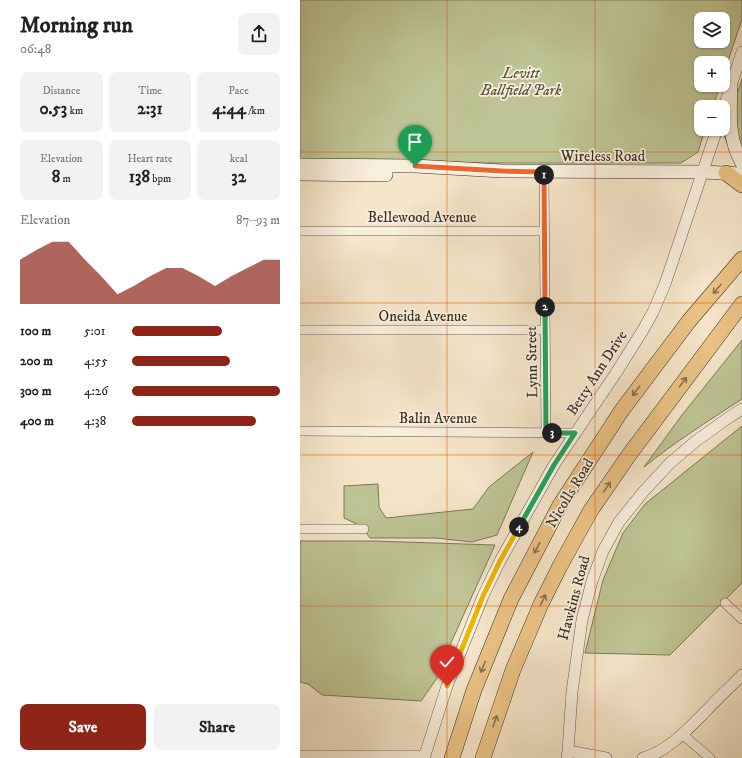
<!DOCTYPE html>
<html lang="en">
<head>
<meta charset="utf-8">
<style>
  :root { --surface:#fff; --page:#f2f2f2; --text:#222; --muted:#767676; --accent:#8f2418 }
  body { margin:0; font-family:"IM FELL DW Pica",serif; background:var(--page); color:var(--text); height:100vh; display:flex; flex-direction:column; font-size:15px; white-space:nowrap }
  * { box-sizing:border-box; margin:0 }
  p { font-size:13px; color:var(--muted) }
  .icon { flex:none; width:22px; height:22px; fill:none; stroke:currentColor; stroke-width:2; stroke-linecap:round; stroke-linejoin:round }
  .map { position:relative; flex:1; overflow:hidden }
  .side { display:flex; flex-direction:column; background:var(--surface); width:300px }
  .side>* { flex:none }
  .fabs { position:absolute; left:394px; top:12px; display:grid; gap:8px }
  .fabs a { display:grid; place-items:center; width:36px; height:36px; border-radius:8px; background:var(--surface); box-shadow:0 1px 3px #0004; font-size:20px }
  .pin { position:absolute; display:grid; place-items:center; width:34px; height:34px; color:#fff; margin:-41px -17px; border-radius:50% 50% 50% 0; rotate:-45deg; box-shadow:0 0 4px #0007 }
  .pin .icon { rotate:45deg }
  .km { position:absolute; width:20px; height:20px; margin:-10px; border-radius:50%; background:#222; color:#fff; font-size:11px; line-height:20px; text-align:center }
  .round { display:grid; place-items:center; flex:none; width:42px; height:42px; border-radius:8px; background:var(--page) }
  .head { display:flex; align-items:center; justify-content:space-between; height:68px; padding:0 20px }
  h1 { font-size:22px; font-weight:700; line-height:30px }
  .stats { display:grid; grid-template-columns:repeat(3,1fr); gap:6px; height:68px; padding:4px 20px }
  .stats div { display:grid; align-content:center; border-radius:8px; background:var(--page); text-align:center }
  .stats b { font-size:17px; font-weight:700 }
  .stats small { font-size:11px; font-weight:400 }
  .stats p { font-size:11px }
  .chart { height:112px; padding:8px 20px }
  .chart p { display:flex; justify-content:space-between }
  .chart svg { width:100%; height:72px; margin-top:4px; fill:var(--accent); opacity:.7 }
  .button { display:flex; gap:8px; margin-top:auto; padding:8px 20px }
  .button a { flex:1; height:46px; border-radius:8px; background:var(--accent); color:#fff; font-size:16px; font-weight:700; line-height:46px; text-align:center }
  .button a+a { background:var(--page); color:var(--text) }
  ul { padding:0 20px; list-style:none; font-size:13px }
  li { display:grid; grid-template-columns:64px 48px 1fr; align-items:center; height:30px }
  li i { height:10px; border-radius:5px; background:var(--accent) }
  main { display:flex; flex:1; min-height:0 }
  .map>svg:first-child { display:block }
  .green { fill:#bec495; stroke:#7b795d; fill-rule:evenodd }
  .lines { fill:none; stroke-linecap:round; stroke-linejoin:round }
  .minor-casing { stroke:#675c4e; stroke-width:10 }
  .tertiary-casing { stroke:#675c4e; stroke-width:12 }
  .secondary-casing { stroke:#382e25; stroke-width:14 }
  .trunk-casing { stroke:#382e25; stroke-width:16 }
  .minor { stroke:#f8eedc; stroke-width:9 }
  .tertiary { stroke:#f8eedc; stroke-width:11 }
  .secondary { stroke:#f8eedc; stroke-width:13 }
  .trunk { stroke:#eac284; stroke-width:15 }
  .oneway { stroke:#887150 }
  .split-1-casing { stroke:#fff; stroke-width:8 }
  .split-2-casing { stroke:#fff; stroke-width:8 }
  .split-3-casing { stroke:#fff; stroke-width:8 }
  .split-4-casing { stroke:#fff; stroke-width:8 }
  .split-5-casing { stroke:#fff; stroke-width:8 }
  .split-6-casing { stroke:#fff; stroke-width:8 }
  .split-1 { stroke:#f0652b; stroke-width:5 }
  .split-2 { stroke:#f0652b; stroke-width:5 }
  .split-3 { stroke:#22a559; stroke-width:5 }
  .split-4 { stroke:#22a559; stroke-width:5 }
  .split-5 { stroke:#f5b400; stroke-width:5 }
  .split-6 { stroke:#f5b400; stroke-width:5 }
  .grid { fill:none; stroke:#df570d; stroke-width:1; stroke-opacity:0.55 }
  .labels { text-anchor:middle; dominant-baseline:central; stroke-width:3.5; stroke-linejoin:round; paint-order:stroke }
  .park-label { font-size:15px; font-style:italic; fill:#5a5441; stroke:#f8eedc }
  .street-label { font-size:15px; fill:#382e25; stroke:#f8eedc }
</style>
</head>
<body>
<main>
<section class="side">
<div class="head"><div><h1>Morning run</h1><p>06:48</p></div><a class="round"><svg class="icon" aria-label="share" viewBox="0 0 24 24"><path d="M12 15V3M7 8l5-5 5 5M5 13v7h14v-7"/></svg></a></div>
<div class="stats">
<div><p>Distance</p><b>0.53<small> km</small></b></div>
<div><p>Time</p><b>2:31</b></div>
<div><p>Pace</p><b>4:44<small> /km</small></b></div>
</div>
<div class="stats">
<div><p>Elevation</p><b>8<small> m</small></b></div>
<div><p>Heart rate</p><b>138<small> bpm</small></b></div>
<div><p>kcal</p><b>32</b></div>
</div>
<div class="chart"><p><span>Elevation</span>87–93 m</p>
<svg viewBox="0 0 160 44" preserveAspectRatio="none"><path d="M0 44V17L10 11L20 6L30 6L40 17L50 27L60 38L70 33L80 27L90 22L100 22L110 27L120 33L130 27L140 22L150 17L160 17V44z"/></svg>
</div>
<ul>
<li><b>100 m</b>5:01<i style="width:61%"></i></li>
<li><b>200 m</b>4:55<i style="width:66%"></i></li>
<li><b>300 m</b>4:26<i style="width:100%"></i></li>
<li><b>400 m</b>4:38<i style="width:84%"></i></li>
</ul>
<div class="button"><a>Save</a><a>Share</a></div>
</section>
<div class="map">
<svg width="442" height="758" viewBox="0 0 442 758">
  <rect width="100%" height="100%" fill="#f5e5c9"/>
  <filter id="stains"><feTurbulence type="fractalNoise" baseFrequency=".005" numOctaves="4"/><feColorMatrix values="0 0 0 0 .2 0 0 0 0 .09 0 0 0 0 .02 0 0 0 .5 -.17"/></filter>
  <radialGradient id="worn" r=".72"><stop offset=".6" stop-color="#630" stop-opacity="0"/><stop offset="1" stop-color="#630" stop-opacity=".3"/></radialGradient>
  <path class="green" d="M0,0H442V19L423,76V63H401V85H420L413,107H401V129H405L398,152L381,163H0ZM401,19H423V41H401Z
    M442,79V163L428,145L424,135Z
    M442,340V399C408,421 375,442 344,467L382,415Z
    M442,426V583L370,655L285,653L303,580L323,533L345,504Z
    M233,452L197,535L172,542L136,538H70L61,526L44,518V486L78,484L79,507L86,518L173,509L189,487Z
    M0,541H74L195,545L146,654H139L137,678L121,701L22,695L8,684L0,682Z"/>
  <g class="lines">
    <defs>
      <path id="minor" d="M244,172L246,433
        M0,231H244
        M0,330H245
        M0,431L275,433
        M0,529H64
        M425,603L442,619
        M382,734L410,758
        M0,755H125"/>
      <path id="tertiary" d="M423,110L442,52
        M268,751L306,758
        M124,758L147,686L183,596L200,561L254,465L316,373L343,330L353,312L365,284L417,129
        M267,758L268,751L272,692L282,620L292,581L303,551L319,522L344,491L370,463L396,441L428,418L442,409
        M343,758C368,751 387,730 405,712C417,699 430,687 442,675"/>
      <path id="secondary" d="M431,87C430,112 428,140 442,163
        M0,165L115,166L202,171L403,172L442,174
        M0,174L86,175"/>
      <path id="trunk" d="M426,173L442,185
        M152,758L174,690L211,599L260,505L322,410L389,321L442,259
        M183,758L213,670L241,604L260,566L291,510L329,455L442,304"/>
    </defs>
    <use href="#minor" class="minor-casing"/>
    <use href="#tertiary" class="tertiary-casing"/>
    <use href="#secondary" class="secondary-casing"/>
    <use href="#trunk" class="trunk-casing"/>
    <use href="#minor" class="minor"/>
    <use href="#tertiary" class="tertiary"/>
    <use href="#secondary" class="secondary"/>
    <use href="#trunk" class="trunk"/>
  </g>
  <defs><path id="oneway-shaft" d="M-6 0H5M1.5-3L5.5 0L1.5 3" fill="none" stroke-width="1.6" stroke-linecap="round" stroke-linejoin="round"/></defs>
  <g class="oneway">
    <use href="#oneway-shaft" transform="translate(417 289) rotate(131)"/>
    <use href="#oneway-shaft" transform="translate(383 382) rotate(-53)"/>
    <use href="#oneway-shaft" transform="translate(336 391) rotate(127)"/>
    <use href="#oneway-shaft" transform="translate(307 487) rotate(-56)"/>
    <use href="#oneway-shaft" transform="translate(237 548) rotate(118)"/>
    <use href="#oneway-shaft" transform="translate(243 600) rotate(-64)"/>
    <use href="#oneway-shaft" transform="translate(183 667) rotate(112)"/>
    <use href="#oneway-shaft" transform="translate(195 721) rotate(-71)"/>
  </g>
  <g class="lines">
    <defs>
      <path id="split-1" d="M115,166L202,171L244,172V175"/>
      <path id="split-2" d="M244,175L245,307"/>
      <path id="split-3" d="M245,307L246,433H252"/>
      <path id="split-4" d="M219,527L254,465L275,433H252"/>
      <path id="split-5" d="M163,646L183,596L200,561L219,527"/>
      <path id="split-6" d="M147,686L163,646"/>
    </defs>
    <use href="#split-1" class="split-1-casing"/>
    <use href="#split-2" class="split-2-casing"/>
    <use href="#split-3" class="split-3-casing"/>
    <use href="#split-4" class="split-4-casing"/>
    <use href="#split-5" class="split-5-casing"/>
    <use href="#split-6" class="split-6-casing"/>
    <use href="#split-1" class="split-1"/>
    <use href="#split-2" class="split-2"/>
    <use href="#split-3" class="split-3"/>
    <use href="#split-4" class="split-4"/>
    <use href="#split-5" class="split-5"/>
    <use href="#split-6" class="split-6"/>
  </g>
  <path class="grid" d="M147,0V758M295,0V758M0,152H442M0,303H442M0,455H442M0,606H442"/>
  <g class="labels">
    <g class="park-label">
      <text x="221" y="73">Levitt<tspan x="221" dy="17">Ballfield Park</tspan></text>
    </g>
    <g class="street-label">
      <text x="303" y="156">Wireless Road</text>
      <text x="122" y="217">Bellewood Avenue</text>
      <text x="123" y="316">Oneida Avenue</text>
      <text transform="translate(232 362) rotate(-91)">Lynn Street</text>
      <text transform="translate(297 373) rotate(-57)">Betty Ann Drive</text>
      <text x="138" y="418">Balin Avenue</text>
      <text transform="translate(270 493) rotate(-59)">Nicolls Road</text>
      <text transform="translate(274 598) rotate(-75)">Hawkins Road</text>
    </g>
  </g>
  <rect width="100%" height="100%" filter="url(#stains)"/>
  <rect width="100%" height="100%" fill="url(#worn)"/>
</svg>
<div class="fabs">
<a><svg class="icon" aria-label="layers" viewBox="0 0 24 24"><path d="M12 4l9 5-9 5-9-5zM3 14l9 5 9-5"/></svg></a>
<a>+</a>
<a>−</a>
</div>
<div class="pin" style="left:115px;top:166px;background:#1e9e55"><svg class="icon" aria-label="arrive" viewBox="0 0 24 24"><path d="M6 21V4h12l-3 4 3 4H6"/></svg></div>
<div class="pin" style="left:147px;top:686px;background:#d93025"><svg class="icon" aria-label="check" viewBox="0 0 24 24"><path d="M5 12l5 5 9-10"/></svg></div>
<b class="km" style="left:244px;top:175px">1</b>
<b class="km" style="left:245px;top:307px">2</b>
<b class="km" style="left:252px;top:433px">3</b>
<b class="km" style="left:219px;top:527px">4</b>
</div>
</main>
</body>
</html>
